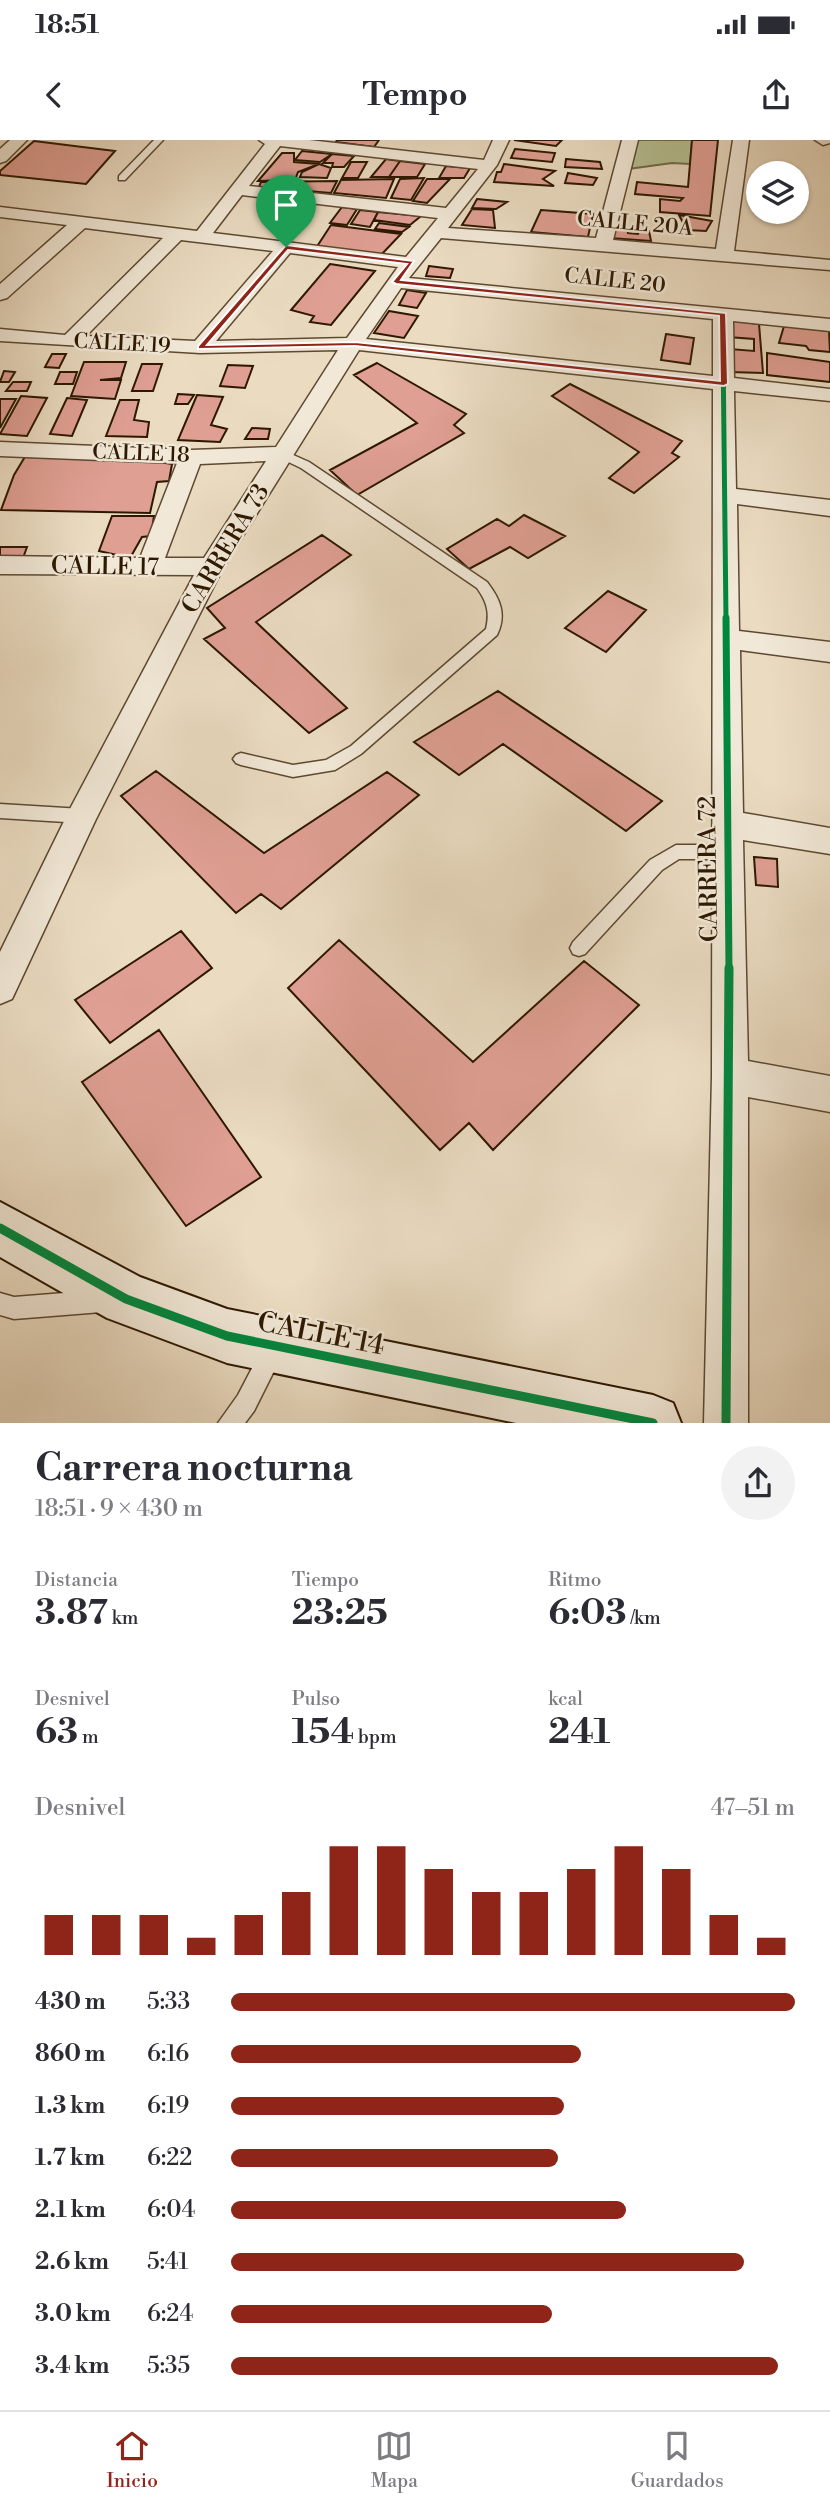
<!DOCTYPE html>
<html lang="es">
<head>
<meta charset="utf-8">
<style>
  :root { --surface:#fff; --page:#f2f2f3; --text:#2b2b33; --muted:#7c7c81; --line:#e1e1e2; --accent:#8f2418 }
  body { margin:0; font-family:"Libre Bodoni",serif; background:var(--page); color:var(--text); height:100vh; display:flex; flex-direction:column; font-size:26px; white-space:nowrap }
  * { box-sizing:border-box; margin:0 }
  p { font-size:23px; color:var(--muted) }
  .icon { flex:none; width:38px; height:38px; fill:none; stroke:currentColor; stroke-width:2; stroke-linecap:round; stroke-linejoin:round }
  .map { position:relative; height:1283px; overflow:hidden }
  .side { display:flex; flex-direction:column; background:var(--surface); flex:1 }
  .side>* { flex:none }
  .controls { position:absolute; left:746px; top:21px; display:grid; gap:14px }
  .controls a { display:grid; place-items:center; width:63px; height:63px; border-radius:50%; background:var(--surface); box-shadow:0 2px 5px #0004; font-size:35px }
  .pin { position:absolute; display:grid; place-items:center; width:60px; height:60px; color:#fff; margin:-72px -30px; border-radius:50% 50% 50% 0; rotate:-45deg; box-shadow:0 0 7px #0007 }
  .pin .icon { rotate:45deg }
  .round { display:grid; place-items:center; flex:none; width:74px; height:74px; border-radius:37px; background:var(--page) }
  .head { display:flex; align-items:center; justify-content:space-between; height:119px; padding:0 35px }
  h1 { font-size:38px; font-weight:700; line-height:52px }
  .metrics { display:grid; grid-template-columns:repeat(3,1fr); gap:10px; height:119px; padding:7px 35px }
  .metrics div { display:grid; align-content:center }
  .metrics b { font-size:35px; font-weight:700 }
  .metrics small { font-size:19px; font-weight:400 }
  .metrics p { font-size:19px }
  .chart { height:196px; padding:14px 35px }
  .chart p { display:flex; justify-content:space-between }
  .chart svg { width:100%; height:126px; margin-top:7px; stroke:var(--accent); stroke-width:6 }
  ul { padding:0 35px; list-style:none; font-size:23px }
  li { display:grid; grid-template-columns:112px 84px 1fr; align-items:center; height:52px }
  li i { height:18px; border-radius:9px; background:var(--accent) }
  .status { display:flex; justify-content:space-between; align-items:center; height:49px; padding:0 35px; background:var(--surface); direction:ltr }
  .status svg { height:19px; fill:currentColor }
  header { display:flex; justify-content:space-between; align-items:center; height:91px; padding:0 35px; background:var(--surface); font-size:32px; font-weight:700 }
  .dock { display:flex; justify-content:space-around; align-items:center; height:98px; border-top:2px solid var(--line); background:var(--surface); font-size:19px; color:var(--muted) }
  .dock a { display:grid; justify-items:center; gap:4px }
  .dock .on { color:var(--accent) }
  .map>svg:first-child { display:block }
  .green { fill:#b6c093; stroke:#726c4a; stroke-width:2 }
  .building { fill:#df9f93; stroke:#2e1801; stroke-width:2 }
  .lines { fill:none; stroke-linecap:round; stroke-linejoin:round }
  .lane-casing { stroke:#5d4931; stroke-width:3 }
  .street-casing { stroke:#5d4931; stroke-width:3 }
  .secondary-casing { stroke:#2e1801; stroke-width:4 }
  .lane { fill:#f1e8d7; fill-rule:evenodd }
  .street { fill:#f1e8d7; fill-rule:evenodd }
  .secondary { fill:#f1e8d7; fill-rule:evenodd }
  .cycleway-far3-casing { stroke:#f1e8d7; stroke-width:7 }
  .cycleway-far2-casing { stroke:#f1e8d7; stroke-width:9 }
  .cycleway-far1-casing { stroke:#f1e8d7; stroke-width:11 }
  .cycleway-casing { stroke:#f1e8d7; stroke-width:13 }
  .cycleway-far3 { stroke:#00873e; stroke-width:4.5 }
  .cycleway-far2 { stroke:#00873e; stroke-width:5 }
  .cycleway-far1 { stroke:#00873e; stroke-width:7 }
  .cycleway { stroke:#00873e; stroke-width:9 }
  .route { fill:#8f2418; stroke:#fff; stroke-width:2; fill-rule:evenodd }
  .labels { text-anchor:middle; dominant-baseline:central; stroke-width:5; stroke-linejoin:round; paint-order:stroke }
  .far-street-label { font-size:21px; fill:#2e1801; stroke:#f1e8d7 }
  .street-label { font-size:24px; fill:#2e1801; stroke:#f1e8d7 }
  .near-street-label { font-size:28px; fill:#2e1801; stroke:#f1e8d7 }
</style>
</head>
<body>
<div class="status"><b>18:51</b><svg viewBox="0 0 49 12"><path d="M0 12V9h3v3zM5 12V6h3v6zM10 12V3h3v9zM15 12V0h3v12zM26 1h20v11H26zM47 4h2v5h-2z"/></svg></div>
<header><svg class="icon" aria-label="back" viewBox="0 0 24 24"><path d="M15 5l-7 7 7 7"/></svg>Tempo<svg class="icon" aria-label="share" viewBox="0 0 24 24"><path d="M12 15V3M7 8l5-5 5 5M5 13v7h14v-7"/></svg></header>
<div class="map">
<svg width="830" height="1283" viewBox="0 0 830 1283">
  <rect width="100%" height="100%" fill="#eadbc1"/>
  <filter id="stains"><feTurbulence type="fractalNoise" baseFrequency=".00286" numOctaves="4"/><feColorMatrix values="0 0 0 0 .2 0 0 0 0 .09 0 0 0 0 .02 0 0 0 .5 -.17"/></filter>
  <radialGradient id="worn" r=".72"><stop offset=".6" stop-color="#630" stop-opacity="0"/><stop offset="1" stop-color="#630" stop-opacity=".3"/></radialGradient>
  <path class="green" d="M634,0H692L690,24L672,23L628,29Z"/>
  <path class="building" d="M337,0H379L374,7L336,2Z
    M514,0H562L556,6Z
    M692,0H718L710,76L660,72V59L680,61L683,58L635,54L637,42L688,47Z
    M34,1L115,11L86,44L0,35V31Z
    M515,9L555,13L552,22L511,18Z
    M302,11L332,14L320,22L295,20Z
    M282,13H294V22L319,24L298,32L295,40L258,41Z
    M332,14L354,16L344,27H332L333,23H323Z
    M386,19L400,21L389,37H371Z
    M566,19L600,22L602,29L565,27Z
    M400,21L425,24L417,37H389Z
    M351,22H367L358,38H342Z
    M319,24L331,28L327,38L300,37L302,32Z
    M504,24L555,31L543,39L554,46L494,42L497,32H501Z
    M446,26L470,28L464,38H439Z
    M568,33L597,38L593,45L565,43Z
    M424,38L411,60L391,58L400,39Z
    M394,39L386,58L334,53L341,40Z
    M427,39H450L427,63L413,61Z
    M337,41L331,53L259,47L261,42Z
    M477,59L507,62L496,69L472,68Z
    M342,67L357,69L347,85L330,83Z
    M472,69L493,70L495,88L462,85Z
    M360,70L378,72L370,87L351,84Z
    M541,70L593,74L588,97L531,92Z
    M378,72L421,76L410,85L374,80Z
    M679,75L712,81L706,91L687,90Z
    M379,83L409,87L402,92L375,89Z
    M331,85L401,94L381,115L316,108Z
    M612,89H627L628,93L638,94L639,91H649L651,101L610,98Z
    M330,124L375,131L331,185L310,182L314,176L291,170Z
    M429,126L453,129L450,138L426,136Z
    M407,150L426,153L417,168L399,165Z
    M389,171L418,176L404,198L374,193Z
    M728,180L759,184L763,233L730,232V209L754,211V199L728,197Z
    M784,186L829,191L830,212L809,210L806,206L779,203Z
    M666,194L694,198L690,224L661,220Z
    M767,213L830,222V242L767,235Z
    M52,214H66L59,228L45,227Z
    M84,222H126L121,238L100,240H121L115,259L71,256Z
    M377,223L466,274L454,285L464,293L357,355L330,330L417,283L354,235Z
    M142,224H162L153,251H132Z
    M228,225L253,226L245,248L220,246Z
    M4,231L15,232L9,242H0Z
    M60,232H77L73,244H55Z
    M13,242H31L27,251H6Z
    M570,244L682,301L672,313L679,317L634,353L609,338L639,312L552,256Z
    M178,254L194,255L188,264H175Z
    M197,255L223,257L211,285L227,289L220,302L178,300Z
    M21,256L47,258L27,296L0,294Z
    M67,258L87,260L72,296L50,294Z
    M0,259H16L0,288Z
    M120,260H139L134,280L149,282L147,297L106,296Z
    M252,288L270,289L268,299H245Z
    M26,315L130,317L172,324L169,341L157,342L150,373L1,370L14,335Z
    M524,375L565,396L528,418L510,407L469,429L447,409L497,379L509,386Z
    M112,376H154L151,396L142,397L130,418L99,411Z
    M322,395L351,415L256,482L347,568L309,593L204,499L225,488L207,468Z
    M0,407H27L23,418H0Z
    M608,451L646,470L606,512L565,488Z
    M498,551L662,661L626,691L503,604L459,635L414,602Z
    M156,631L264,713L387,632L419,655L281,769L261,754L236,773L121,656Z
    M754,717L777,719L778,747L756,745Z
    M181,791L212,828L110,903L75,860Z
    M339,800L473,922L584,821L639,865L493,1010L469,983L440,1010L288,848Z
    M159,890L261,1037L186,1086L82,942Z"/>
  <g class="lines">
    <defs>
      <path id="lane" d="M154,0H163L125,40H119V36Z
        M282,310L309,322L487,442C500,459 507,474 497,495L361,614L335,630L293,637L241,625L236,623L233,619L236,615L241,613L293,625L326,620L351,606L486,489C490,472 487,462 477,448L301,328L278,317V311Z
        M0,664L82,669L88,671L90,676L88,681L82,683L0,678Z
        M676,705H728L734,707L736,712L734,717L728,719H679L662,730L585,814L579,816L573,814L570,808L573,802L650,720Z
        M102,1150L110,1153L113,1161L110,1169L102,1172L14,1179L0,1175V1153L14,1157Z
        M272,1202L280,1205L283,1213L254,1271L245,1283H218L238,1255L264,1205Z"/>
      <path id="street" d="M10,0H27L6,21L0,23V9Z
        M259,0H309L484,20L493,0H509L497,25L448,88L596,98L622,0H638L613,100L716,109L733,0H749L734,111L830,120V130L441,98L409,138L830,179V191L733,181L734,238L830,249V261L734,251L736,349L830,360V376L737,364L739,491L830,502V522L740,510L743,673L830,688V714L743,700L748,921L830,936V972L748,957V1283H704L712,936L713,249L359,210L223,428L96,679L12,859L0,864V812L71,667L194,435L0,434V416L140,418L177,323L0,316V302L191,310L276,307L338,210L200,213L0,201V189L65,195L163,98L85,88L7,158L0,160V144L67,85L0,77V67L197,91L265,4ZM280,6L478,29L446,68L249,46ZM242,55L438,78L406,117L213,93ZM181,100L273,111L195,201L86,196ZM290,113L398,127L347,198L216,201ZM401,148L713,179V236L366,199ZM266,321L204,418H165L200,324Z
        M815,0H830V3L823,5Z"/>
      <path id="secondary" d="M0,1062L140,1137L227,1169L653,1255L673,1263L681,1283H516L227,1223L107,1178L0,1117Z"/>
    </defs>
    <use href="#lane" class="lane-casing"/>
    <use href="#street" class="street-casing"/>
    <use href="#secondary" class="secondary-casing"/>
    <use href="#lane" class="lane"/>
    <use href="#street" class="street"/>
    <use href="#secondary" class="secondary"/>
    <defs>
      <path id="cycleway-far3" d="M723,174V209"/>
      <path id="cycleway-far2" d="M723,208L726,480"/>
      <path id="cycleway-far1" d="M726,478L729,830"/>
      <path id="cycleway" d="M0,1088L126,1159L227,1196L653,1283
        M726,1283L729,828"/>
    </defs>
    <use href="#cycleway-far3" class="cycleway-far3-casing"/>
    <use href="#cycleway-far2" class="cycleway-far2-casing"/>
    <use href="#cycleway-far1" class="cycleway-far1-casing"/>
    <use href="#cycleway" class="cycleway-casing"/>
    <use href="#cycleway-far3" class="cycleway-far3"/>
    <use href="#cycleway-far2" class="cycleway-far2"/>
    <use href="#cycleway-far1" class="cycleway-far1"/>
    <use href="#cycleway" class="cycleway"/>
  </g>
  <path class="route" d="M286,105L414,121L401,140L726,173L728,244L724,246L355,206L198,209V206ZM288,110L407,124L392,142L396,144L719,176L720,241L355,202L207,205Z"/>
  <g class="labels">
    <g class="far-street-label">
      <text transform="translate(635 84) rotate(5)">CALLE 20A</text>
      <text transform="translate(615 141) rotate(6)">CALLE 20</text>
      <text transform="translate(122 204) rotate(3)">CALLE 19</text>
      <text transform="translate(141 314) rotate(2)">CALLE 18</text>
    </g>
    <g class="street-label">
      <text transform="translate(226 409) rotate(-59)">CARRERA 73</text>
      <text transform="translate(105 427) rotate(1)">CALLE 17</text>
      <text transform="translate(709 729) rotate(-91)">CARRERA 72</text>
    </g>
    <g class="near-street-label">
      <text transform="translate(321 1194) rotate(11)">CALLE 14</text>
    </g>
  </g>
  <rect width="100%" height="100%" filter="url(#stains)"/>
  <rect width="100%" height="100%" fill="url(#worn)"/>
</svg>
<div class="controls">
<a><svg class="icon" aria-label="layers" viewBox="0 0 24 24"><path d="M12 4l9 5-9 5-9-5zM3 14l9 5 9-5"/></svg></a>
</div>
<div class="pin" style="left:286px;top:107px;background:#1e9e55"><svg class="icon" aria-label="arrive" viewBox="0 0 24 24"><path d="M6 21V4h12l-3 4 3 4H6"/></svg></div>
</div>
<section class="side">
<div class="head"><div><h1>Carrera nocturna</h1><p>18:51 · 9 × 430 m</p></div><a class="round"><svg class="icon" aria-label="share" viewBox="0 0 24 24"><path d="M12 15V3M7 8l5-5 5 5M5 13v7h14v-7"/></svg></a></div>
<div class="metrics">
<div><p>Distancia</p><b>3.87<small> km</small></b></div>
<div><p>Tiempo</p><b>23:25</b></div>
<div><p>Ritmo</p><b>6:03<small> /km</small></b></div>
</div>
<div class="metrics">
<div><p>Desnivel</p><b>63<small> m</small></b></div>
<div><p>Pulso</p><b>154<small> bpm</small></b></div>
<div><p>kcal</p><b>241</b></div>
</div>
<div class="chart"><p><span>Desnivel</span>47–51 m</p>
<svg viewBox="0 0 160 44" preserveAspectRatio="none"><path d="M5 44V30M15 44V30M25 44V30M35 44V38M45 44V30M55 44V22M65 44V6M75 44V6M85 44V14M95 44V22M105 44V22M115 44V14M125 44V6M135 44V14M145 44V30M155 44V38"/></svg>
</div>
<ul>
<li><b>430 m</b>5:33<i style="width:100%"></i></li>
<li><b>860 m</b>6:16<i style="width:62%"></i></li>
<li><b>1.3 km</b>6:19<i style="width:59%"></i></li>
<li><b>1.7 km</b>6:22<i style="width:58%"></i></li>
<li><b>2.1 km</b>6:04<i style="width:70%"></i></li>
<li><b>2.6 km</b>5:41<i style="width:91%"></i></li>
<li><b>3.0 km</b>6:24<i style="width:57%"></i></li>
<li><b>3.4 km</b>5:35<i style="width:97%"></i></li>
</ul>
</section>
<nav class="dock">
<a class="on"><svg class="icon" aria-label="home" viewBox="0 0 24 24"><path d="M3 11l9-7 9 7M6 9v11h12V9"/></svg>Inicio</a>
<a><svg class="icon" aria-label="map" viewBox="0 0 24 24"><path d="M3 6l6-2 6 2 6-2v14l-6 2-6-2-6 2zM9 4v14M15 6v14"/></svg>Mapa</a>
<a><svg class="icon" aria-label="saved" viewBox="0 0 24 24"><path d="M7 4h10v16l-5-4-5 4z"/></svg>Guardados</a>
</nav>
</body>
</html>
